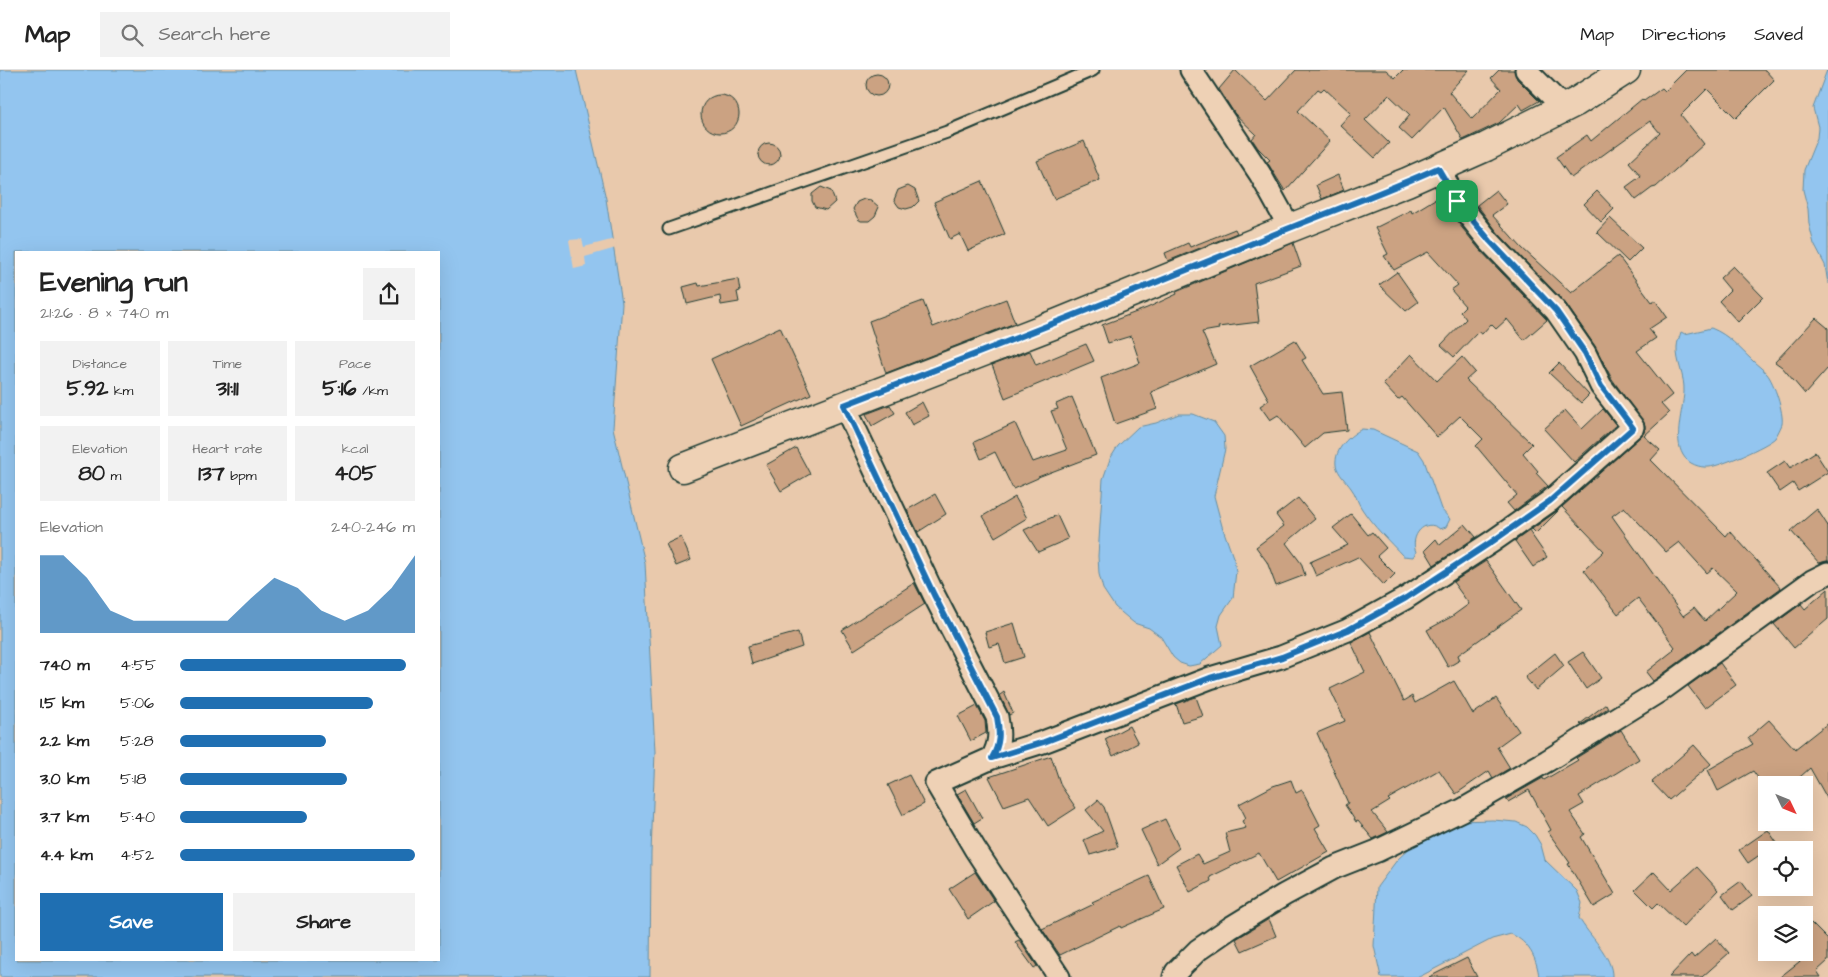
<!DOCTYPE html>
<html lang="en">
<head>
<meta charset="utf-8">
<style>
  :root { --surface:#fff; --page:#f2f2f2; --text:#222; --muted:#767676; --line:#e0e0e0; --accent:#1f6fb2 }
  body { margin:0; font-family:"Architects Daughter",sans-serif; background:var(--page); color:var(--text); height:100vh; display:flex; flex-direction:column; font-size:19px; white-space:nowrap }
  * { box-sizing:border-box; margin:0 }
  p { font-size:16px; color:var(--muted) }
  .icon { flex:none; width:28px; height:28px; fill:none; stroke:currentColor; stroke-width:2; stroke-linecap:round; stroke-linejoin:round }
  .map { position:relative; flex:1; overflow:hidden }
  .drawer { position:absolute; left:15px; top:181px; width:425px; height:710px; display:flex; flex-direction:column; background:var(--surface); border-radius:0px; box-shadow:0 5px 20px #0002 }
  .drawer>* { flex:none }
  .needle { width:32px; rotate:133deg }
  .fabs { position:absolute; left:1758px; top:706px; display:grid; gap:10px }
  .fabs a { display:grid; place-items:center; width:55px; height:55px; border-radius:0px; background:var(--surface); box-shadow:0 5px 20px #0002; font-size:25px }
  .pin { position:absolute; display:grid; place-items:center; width:42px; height:42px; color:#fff; margin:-21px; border-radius:10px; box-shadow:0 2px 8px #0006 }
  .round { display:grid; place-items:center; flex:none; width:52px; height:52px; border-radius:0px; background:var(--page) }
  .summary { display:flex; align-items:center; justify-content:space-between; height:85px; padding:0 25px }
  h1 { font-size:28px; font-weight:700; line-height:38px }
  .figures { display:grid; grid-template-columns:repeat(3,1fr); gap:8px; height:85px; padding:5px 25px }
  .figures div { display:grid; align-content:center; border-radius:0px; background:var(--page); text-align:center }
  .figures b { font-size:21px; font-weight:700 }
  .figures small { font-size:14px; font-weight:400 }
  .figures p { font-size:14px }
  .chart { height:140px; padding:10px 25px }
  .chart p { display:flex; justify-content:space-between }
  .chart svg { width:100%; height:90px; margin-top:5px; fill:var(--accent); opacity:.7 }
  .cta { display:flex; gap:10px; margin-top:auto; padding:10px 25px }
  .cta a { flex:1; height:58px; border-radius:0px; background:var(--accent); color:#fff; font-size:20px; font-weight:700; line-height:58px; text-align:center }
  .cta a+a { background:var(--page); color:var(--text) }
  ul { padding:0 25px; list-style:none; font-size:16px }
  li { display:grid; grid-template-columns:80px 60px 1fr; align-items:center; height:38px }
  li i { height:12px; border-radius:6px; background:var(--accent) }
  header { display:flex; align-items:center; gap:30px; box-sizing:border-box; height:70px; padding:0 25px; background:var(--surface); border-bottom:1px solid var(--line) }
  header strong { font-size:24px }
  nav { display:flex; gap:28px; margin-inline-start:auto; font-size:18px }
  .search { width:350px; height:45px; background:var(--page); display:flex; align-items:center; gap:12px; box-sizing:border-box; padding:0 18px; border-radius:0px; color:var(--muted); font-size:19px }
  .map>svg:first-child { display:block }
  .water { fill:#93c5ef; stroke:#658fa4; fill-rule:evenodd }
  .pier { fill:#e9c9ac }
  .building { fill:#cba282; stroke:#1f3d34; fill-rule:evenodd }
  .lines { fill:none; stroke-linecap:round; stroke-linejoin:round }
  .lane-casing { stroke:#1f3d34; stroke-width:15 }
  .street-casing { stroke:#1f3d34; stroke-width:25 }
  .secondary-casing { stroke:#1f3d34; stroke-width:31 }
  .lane { stroke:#eed1b5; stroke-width:11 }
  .street { stroke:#eed1b5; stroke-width:21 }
  .secondary { stroke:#eed1b5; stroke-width:28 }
  .route-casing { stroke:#fff; stroke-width:10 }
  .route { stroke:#1f6fb2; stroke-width:6 }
</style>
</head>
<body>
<header>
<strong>Map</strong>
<div class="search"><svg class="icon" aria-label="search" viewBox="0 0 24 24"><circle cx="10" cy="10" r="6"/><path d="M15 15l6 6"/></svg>Search here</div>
<nav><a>Map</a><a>Directions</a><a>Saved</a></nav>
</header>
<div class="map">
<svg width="1828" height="907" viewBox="0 0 1828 907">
  <rect width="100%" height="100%" fill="#e9c9ac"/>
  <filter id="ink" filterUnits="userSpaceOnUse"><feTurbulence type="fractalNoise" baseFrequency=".02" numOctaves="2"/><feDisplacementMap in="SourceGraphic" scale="10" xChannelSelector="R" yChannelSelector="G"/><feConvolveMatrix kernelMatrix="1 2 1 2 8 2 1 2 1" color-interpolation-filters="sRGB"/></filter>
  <g filter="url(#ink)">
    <path class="water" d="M0,0H576L606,129L622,233L613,358L645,493L655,682L651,783L650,907H0ZM16,182H439V890H16Z
      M1827,0H1828V214L1825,195L1814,174L1809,154L1808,139L1803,120L1804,100L1817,68L1818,57L1813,38Z
      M1711,258C1729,265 1739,278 1753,291C1757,295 1763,299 1767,304C1774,312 1784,343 1782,354C1781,357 1777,365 1775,368C1767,376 1721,396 1709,397C1700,398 1688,394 1683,385C1673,368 1683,341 1684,322C1685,306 1676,292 1677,277C1677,272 1680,266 1681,262L1685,264Z
      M1179,344H1193L1214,352L1224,366L1225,379L1214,426L1222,456L1234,490L1236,501L1233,528L1221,545L1218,556L1222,575L1200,594L1189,596L1180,593L1173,587L1161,567L1149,558L1134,553L1115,537L1103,519L1099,504L1098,486L1103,409L1110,389L1118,376L1138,357L1156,353Z
      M1362,359L1373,360L1418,381L1424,390L1441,439L1450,449L1446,457L1440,459C1425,447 1409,466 1416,482L1413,487L1403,486C1389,471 1373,456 1362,439C1357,432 1356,424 1351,418C1346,411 1338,404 1336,395C1334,379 1350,365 1362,359Z
      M1493,750L1516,752L1527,757L1535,765L1541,775L1545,790L1577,821L1582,833L1579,848C1588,865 1613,886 1612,907H1539C1537,889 1529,872 1511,864L1492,869L1419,907H1381L1374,876L1377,817L1397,790L1416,772L1456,751Z"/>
    <path class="pier" d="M582,169L584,177L615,169L616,178L585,187L586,196L574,199L569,170Z"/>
    <path class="building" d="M1235,0L1267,31L1296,0H1386L1395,8L1403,0H1469L1449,22L1472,49L1501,19L1491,8L1499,0H1514L1517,9L1539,31L1523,40L1519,34L1499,53L1463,70L1444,37L1412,70L1399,58L1410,45L1389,25L1365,50L1389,73L1375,88L1340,55L1351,43L1324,18L1321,21L1318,19L1298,41L1330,71L1285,121L1267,92L1270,90L1258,78L1252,69L1256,64L1234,43L1219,19Z
      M1686,0H1765L1774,10L1736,48L1707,19L1681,45L1704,74L1656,117L1652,118L1636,130L1626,117L1641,106L1629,92L1660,63L1650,51L1571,108L1556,87L1587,65L1591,71L1642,29L1644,31L1662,18L1665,21Z
      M866 15a11 11 0 1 1 22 0a11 11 0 1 1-22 0Z
      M701 44a19 19 0 1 1 38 0a19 19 0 1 1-38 0Z
      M1084,71L1100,110L1054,129L1037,91Z
      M758 84a11 11 0 1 1 22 0a11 11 0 1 1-22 0Z
      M1338,105L1344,120L1322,129L1316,115Z
      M982,111L1005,164L968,181L960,164L950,169L934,132Z
      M908,116L915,120L919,131L913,137L906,139L899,137L894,130L898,120Z
      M821,117L831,121L835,132L826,140L815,137L812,131V124Z
      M1496,120L1507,134L1492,145L1522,178L1571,223L1618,186L1652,232L1655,230L1667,247L1649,259L1656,268L1637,281L1672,325L1661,334L1669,343L1644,366L1660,380L1651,390L1726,466L1730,461L1781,518L1653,611L1646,602L1674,580L1673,579L1675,577L1638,528L1618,544L1584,500L1604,481L1562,437L1641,366L1645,361V355L1612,309L1595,276L1566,234L1498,163L1477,135ZM1624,437L1666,482L1679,472L1707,503L1713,498L1737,521L1705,551L1694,538L1683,546L1612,446Z
      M1597,121L1614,139L1601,152L1584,134Z
      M1440,126L1447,139L1479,179L1547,250L1524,270L1507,249L1496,259L1491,254L1482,264L1478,262L1454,287L1441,275L1466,249L1460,241L1465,236L1451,220L1458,215L1428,182L1394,200L1384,186L1388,184L1375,158L1411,140L1412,143Z
      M864,129L871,130L879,137L875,146L869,151H861L858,149L853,139L857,132Z
      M1610,148L1642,178L1628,192L1597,162Z
      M1235,159L1237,163L1168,191L1165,183L1188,173L1190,177Z
      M1293,173L1301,196L1254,213L1259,252L1218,257L1219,259L1202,262L1216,294L1151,322L1157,339L1115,354L1101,308L1140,293L1131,266L1108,273L1102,255L1147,238L1177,224L1176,222Z
      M1733,196L1763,227L1738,252L1719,231L1730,220L1720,208Z
      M1397,202L1418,232L1406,241L1379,215Z
      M738,209L740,221L737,222L739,232L721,235L720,226L687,234L683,217L698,213L699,216Z
      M1006,229L1015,253L886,303L869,251L923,231L933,257Z
      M1816,248L1828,258V298L1805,324L1782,297L1775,292Z
      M780,257L811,324L741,356L711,289Z
      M1295,270L1306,288L1302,290L1323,324L1342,322L1347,360L1323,363L1305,378L1278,345L1270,350L1260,336L1269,330L1250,296Z
      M1086,274L1094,291L1005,328L992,295L1030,281L1036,295Z
      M1411,284L1437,311L1462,287L1475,302L1466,310L1532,374L1523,383L1538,401L1536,403L1548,416L1514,441L1507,433L1517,425L1476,376L1483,369L1460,346L1437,367L1402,327L1398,330L1383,314Z
      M1559,293L1589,325L1581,333L1549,303Z
      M1072,327L1096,385L1038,407V408L1013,419L995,382L981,389L974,372L1015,353L1033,392L1067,380L1051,341L1058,339L1056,334Z
      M922,332L929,346L912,355L905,342Z
      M890,335L895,343L872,356L866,344Z
      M1603,339L1616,355L1574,392L1544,359L1565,340L1582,359Z
      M796,378L810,404L781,421L766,395Z
      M1815,382L1828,402L1798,421L1793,413L1780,422L1767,403L1785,391L1790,398Z
      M935,424L946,444L918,462L907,440Z
      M1015,427L1027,448L995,467L983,446Z
      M1298,428L1315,449L1286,473L1301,493L1305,505L1276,516L1267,492L1256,477L1284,456L1276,445Z
      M1817,439L1828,456V491L1819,493L1791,461Z
      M1559,440L1536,463L1532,459L1557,441Z
      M1351,444L1368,465L1372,462L1386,478L1377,486L1395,504L1384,515L1358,487L1316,506L1310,492L1348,475L1333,458Z
      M1057,445L1068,469L1038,482L1024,460Z
      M1465,454L1476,467L1434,495L1425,480L1436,469L1440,475Z
      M1529,461L1547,487L1533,497L1515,471Z
      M681,467L691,490L676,496L666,474Z
      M1486,491L1521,540L1458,585L1460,590L1448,597L1427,560L1451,547L1469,534L1453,512Z
      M914,513L925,534L854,580L842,560Z
      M1828,519V549L1794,578L1774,554L1801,534L1805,539Z
      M1014,553L1024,587L1005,593L999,574L989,577L985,562Z
      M798,562L802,577L752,594L748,576Z
      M1370,562L1404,631L1412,626L1415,633L1454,611L1473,644L1496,628L1519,661L1497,677L1510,698L1493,708L1489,701L1456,724L1439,700L1388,729L1390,731L1372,742L1388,762L1373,769L1358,751L1356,752L1345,735L1348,733L1317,663L1345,651L1330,619L1365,602L1351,572Z
      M1583,582L1601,608L1586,619L1568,592Z
      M1555,583L1564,596L1536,620L1525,607Z
      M1720,593L1736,615L1705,638L1688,616Z
      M1004,622L1013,643L1009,645L1000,625Z
      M1196,627L1203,646L1182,652L1176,634Z
      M1606,634L1608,638L1581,655L1580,654Z
      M977,636L985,651L986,663L971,671L958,646Z
      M1769,650L1795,679L1828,653V730L1810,698L1791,715H1763L1753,701L1718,721L1708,700L1753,674L1748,668Z
      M1129,656L1138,673L1113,686L1105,669Z
      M1621,660L1639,689L1579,726L1584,734L1570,742L1585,764L1581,767L1615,824L1594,837L1568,794L1570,793L1548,762L1551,760L1529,720L1508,732L1506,729L1543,708L1544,710L1578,690L1576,688Z
      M1694,675L1711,694L1669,730L1652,712Z
      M1051,686L1061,716L1076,738L1048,756L1029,727L1004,736L989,707Z
      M909,705L924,734L903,745L888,715Z
      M1291,710L1296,723L1302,720L1320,755L1315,758L1329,782L1276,812L1259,783L1210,807L1211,811L1190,822L1176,795L1197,784L1203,794L1230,782L1225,763L1246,758L1242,751L1246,748L1239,734L1273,716Z
      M966,719L982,748L974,753L957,724Z
      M1098,730L1104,737L1118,777L1090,785L1084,770L1103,761L1086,740Z
      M1165,749L1179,778L1157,794L1141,760Z
      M1768,760L1777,773L1748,793L1739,780Z
      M1697,797L1718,820L1683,857L1658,833L1653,838L1635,820L1654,802L1671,820Z
      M975,802L994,831L968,849L949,819Z
      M1149,806L1164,839L1121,858L1120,856L1060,885L1042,859L1094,834L1092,832Z
      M1741,811L1752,826L1733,840L1722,825Z
      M1269,849L1276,866L1242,881L1236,869Z
      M1811,853L1828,870V891L1817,901L1821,907H1780L1804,888V860Z
      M1716,868L1729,883L1702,907H1669L1691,884L1694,888Z
      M1019,870L1037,896L1034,898L1015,872Z
      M1467,888L1477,907H1429Z"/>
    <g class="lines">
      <defs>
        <path id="lane" d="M669,159L947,62L1093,0"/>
        <path id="street" d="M1191,0L1260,104L1290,158
          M1526,0L1564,38
          M844,335L934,525L997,647C1000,663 1000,674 992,688
          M1059,907L975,779L936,713L992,688L1043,672L1210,608L1281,587L1348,560L1406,528L1493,471L1550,431L1633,357L1601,316L1585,283L1556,241L1489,171L1457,131L1438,98
          M1174,907L1176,902L1198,880L1230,858L1284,825L1334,798L1377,781L1462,740L1547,691L1663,619L1812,511L1828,503"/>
        <path id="secondary" d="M683,398L1058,253L1290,158L1407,112L1486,77L1576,32L1626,0"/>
      </defs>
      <use href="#lane" class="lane-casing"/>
      <use href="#street" class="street-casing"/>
      <use href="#secondary" class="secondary-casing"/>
      <use href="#lane" class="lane"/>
      <use href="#street" class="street"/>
      <use href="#secondary" class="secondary"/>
    </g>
  </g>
  <g class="lines" filter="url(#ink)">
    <defs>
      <path id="route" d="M1438,98L1457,131L1490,171L1556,241L1585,283L1601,316L1633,358L1550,431L1493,471L1406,528L1348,560L1282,587L1210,608L1044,672L992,688C1000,674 1000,663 997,647L934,525L844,335C987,280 1129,224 1270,166C1326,143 1383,123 1438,98Z"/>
    </defs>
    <use href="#route" class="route-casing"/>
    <use href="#route" class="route"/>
  </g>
</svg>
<div class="fabs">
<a><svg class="needle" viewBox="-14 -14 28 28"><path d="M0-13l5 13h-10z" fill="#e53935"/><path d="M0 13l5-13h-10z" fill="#767676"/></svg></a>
<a><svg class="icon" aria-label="locate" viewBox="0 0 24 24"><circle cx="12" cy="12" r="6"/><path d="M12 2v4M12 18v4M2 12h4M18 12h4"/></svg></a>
<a><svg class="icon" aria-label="layers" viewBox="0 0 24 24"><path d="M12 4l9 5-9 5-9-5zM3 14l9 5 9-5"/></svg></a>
</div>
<div class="pin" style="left:1457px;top:131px;background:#1e9e55"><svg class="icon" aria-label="arrive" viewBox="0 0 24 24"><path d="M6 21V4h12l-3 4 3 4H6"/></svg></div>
<section class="drawer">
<div class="summary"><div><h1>Evening run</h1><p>21:26 · 8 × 740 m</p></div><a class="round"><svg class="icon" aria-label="share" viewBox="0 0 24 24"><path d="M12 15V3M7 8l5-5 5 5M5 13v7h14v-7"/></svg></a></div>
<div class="figures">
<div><p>Distance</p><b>5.92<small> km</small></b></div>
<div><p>Time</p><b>31:11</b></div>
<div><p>Pace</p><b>5:16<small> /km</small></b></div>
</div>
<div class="figures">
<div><p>Elevation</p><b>80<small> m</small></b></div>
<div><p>Heart rate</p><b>137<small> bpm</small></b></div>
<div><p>kcal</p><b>405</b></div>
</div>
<div class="chart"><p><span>Elevation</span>240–246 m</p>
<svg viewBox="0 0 160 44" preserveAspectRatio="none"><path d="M0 44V6L10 6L20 17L30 33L40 38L50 38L60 38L70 38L80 38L90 27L100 17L110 22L120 33L130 38L140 33L150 22L160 6V44z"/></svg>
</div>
<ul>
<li><b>740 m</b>4:55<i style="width:96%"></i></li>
<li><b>1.5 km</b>5:06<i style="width:82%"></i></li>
<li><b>2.2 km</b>5:28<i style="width:62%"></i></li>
<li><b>3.0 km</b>5:18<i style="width:71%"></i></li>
<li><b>3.7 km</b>5:40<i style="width:54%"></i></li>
<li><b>4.4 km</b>4:52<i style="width:100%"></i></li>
</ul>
<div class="cta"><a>Save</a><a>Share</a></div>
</section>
</div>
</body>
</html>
